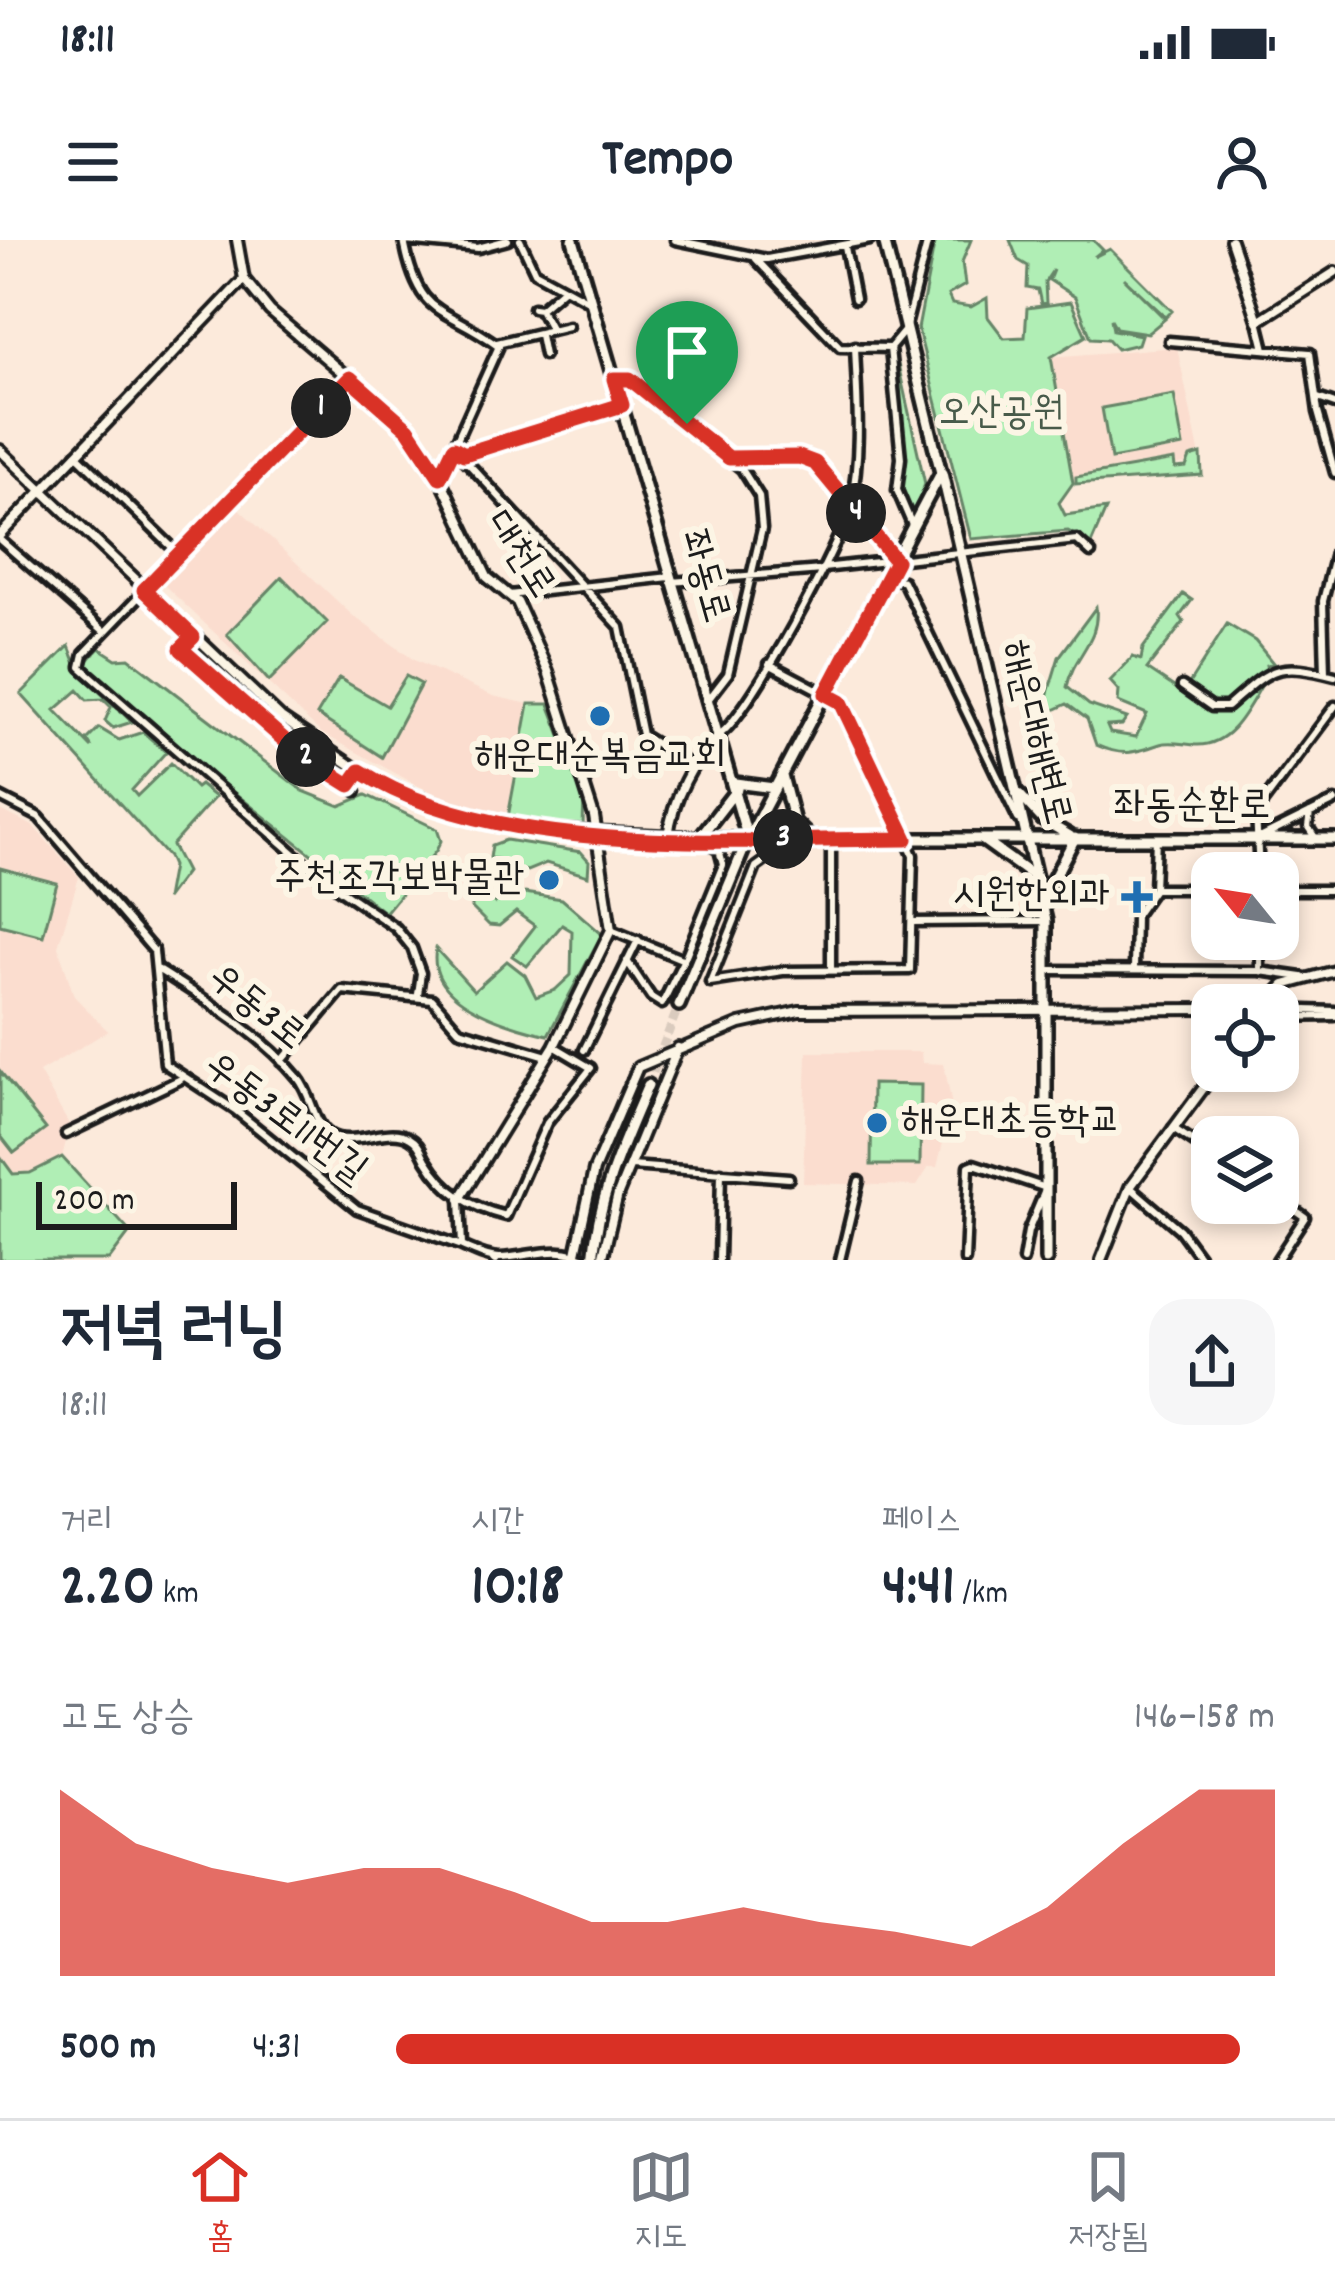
<!DOCTYPE html>
<html lang="ko">
<head>
<meta charset="utf-8">
<style>
  :root { --surface:#fff; --page:#f6f6f7; --text:#1f2937; --muted:#747a83; --line:#e0e1e3; --accent:#d93025 }
  body { margin:0; font-family:Dekko,"Poor Story",sans-serif; background:var(--page); color:var(--text); height:100vh; display:flex; flex-direction:column; font-size:45px; white-space:nowrap }
  * { box-sizing:border-box; margin:0 }
  p { font-size:39px; color:var(--muted) }
  .icon { flex:none; width:66px; height:66px; fill:none; stroke:currentColor; stroke-width:2; stroke-linecap:round; stroke-linejoin:round }
  .map { position:relative; height:1020px; overflow:hidden }
  .details { display:flex; flex-direction:column; background:var(--surface); flex:1 }
  .details>* { flex:none }
  .needle { width:78px; rotate:300deg }
  .tools { position:absolute; left:1191px; top:612px; display:grid; gap:24px }
  .tools a { display:grid; place-items:center; width:108px; height:108px; border-radius:24px; background:var(--surface); box-shadow:0 6px 18px #0003; font-size:60px }
  .scale { position:absolute; left:36px; bottom:30px; width:201px; box-sizing:border-box; padding-left:12px; border:6px solid #1c1c1c; border-top:0; font-size:33px; line-height:42px; white-space:nowrap; color:#1c1c1c; -webkit-text-stroke:9px #fcf5e5; paint-order:stroke }
  .pin { position:absolute; display:grid; place-items:center; width:102px; height:102px; color:#fff; margin:-123px -51px; border-radius:50% 50% 50% 0; rotate:-45deg; box-shadow:0 0 12px #0007 }
  .pin .icon { rotate:45deg }
  .km { position:absolute; width:60px; height:60px; margin:-30px; border-radius:50%; background:#222; color:#fff; font-size:33px; line-height:60px; text-align:center }
  .round { display:grid; place-items:center; flex:none; width:126px; height:126px; border-radius:36px; background:var(--page) }
  .headline { display:flex; align-items:center; justify-content:space-between; height:204px; padding:0 60px }
  h1 { font-size:66px; font-weight:800; line-height:90px }
  .figures { display:grid; grid-template-columns:repeat(3,1fr); gap:18px; height:204px; padding:12px 60px }
  .figures div { display:grid; align-content:center }
  .figures b { font-size:60px; font-weight:800 }
  .figures small { font-size:33px; font-weight:400 }
  .figures p { font-size:33px }
  .chart { height:336px; padding:24px 60px }
  .chart p { display:flex; justify-content:space-between }
  .chart svg { width:100%; height:216px; margin-top:12px; fill:var(--accent); opacity:.7 }
  ul { padding:0 60px; list-style:none; font-size:39px }
  li { display:grid; grid-template-columns:192px 144px 1fr; align-items:center; height:90px }
  li i { height:30px; border-radius:15px; background:var(--accent) }
  .status { display:flex; justify-content:space-between; align-items:center; height:84px; padding:0 60px; background:var(--surface); direction:ltr }
  .status svg { height:33px; fill:currentColor }
  header { display:flex; justify-content:space-between; align-items:center; height:156px; padding:0 60px; background:var(--surface); font-size:54px; font-weight:800 }
  .tabs { display:flex; justify-content:space-around; align-items:center; height:168px; border-top:3px solid var(--line); background:var(--surface); font-size:33px; color:var(--muted) }
  .tabs a { display:grid; justify-items:center; gap:6px }
  .tabs .active { color:var(--accent) }
  .map>svg:first-child { display:block }
  .built { fill:#fbddcf }
  .green { fill:#b0eeb5; stroke:#668568; stroke-width:3 }
  .lines { fill:none; stroke-linecap:round; stroke-linejoin:round }
  .secondary-tunnel { stroke:#dacbbe; stroke-width:9; stroke-dasharray:9 4.5; stroke-linecap:butt }
  .minor-casing { stroke:#1c1c1c; stroke-width:15 }
  .tertiary-casing { stroke:#1c1c1c; stroke-width:16 }
  .secondary-casing { stroke:#1c1c1c; stroke-width:18 }
  .minor { stroke:#fcf5e5; stroke-width:6 }
  .tertiary { stroke:#fcf5e5; stroke-width:8 }
  .secondary { stroke:#fcf5e5; stroke-width:9 }
  .route-casing { stroke:#fff; stroke-width:24 }
  .route { stroke:#d93025; stroke-width:15 }
  .poi-dot { fill:#1f6fb2; stroke:#fcf5e5; stroke-width:4.5 }
  .labels { text-anchor:middle; dominant-baseline:central; stroke-width:12; stroke-linejoin:round; paint-order:stroke }
  .park-label { font-size:39px; fill:#485b4a; stroke:#fcf5e5 }
  .street-label { font-size:39px; fill:#1c1c1c; stroke:#fcf5e5 }
  .poi-label { font-size:39px; fill:#1c1c1c; stroke:#fcf5e5; text-anchor:end }
</style>
</head>
<body>
<div class="status"><b>18:11</b><svg viewBox="0 0 49 12"><path d="M0 12V9h3v3zM5 12V6h3v6zM10 12V3h3v9zM15 12V0h3v12zM26 1h20v11H26zM47 4h2v5h-2z"/></svg></div>
<header><svg class="icon" aria-label="menu" viewBox="0 0 24 24"><path d="M4 6h16M4 12h16M4 18h16"/></svg>Tempo<svg class="icon" aria-label="person" viewBox="0 0 24 24"><circle cx="12" cy="8" r="4"/><path d="M4 21q1-7 8-7t8 7"/></svg></header>
<div class="map">
<svg width="1335" height="1020" viewBox="0 0 1335 1020">
  <rect width="100%" height="100%" fill="#fceadb"/>
  <filter id="ink" filterUnits="userSpaceOnUse"><feTurbulence type="fractalNoise" baseFrequency=".00833" numOctaves="2"/><feDisplacementMap in="SourceGraphic" scale="24" xChannelSelector="R" yChannelSelector="G"/><feConvolveMatrix kernelMatrix="1 2 1 2 8 2 1 2 1" color-interpolation-filters="sRGB"/></filter>
  <g filter="url(#ink)">
    <path class="built" d="M1177,107L1201,221L1073,243L1050,117Z
      M237,267L352,375L414,420L493,456L529,464L507,577L437,556L320,492L163,344Z
      M0,570L33,586L79,637L58,706L74,756L108,791L39,832L70,886L62,917L30,933L12,934L0,916Z
      M807,812H921L922,823L944,824L952,866L937,927H929L917,946L803,943Z"/>
    <path class="green" d="M935,0H971L962,22L965,45L948,55L952,64L971,67L987,58L988,77L1004,98L1025,97L1027,68L1071,62L1086,96L1051,117L1073,243L1059,263L1065,275L1106,269L1091,304L1068,291L971,299L918,89Z
      M1010,0H1093L1103,10L1094,17L1110,9L1172,71L1166,77L1124,38L1165,79L1148,93L1116,88L1111,79L1113,90L1141,95L1138,104L1117,109L1108,99L1091,98L1075,57L1049,40L1053,30L1045,42L1046,63L1041,64L1038,50L1027,48L1028,26L1018,20Z
      M898,124L925,244L913,275L900,250L905,218L893,125Z
      M1174,155L1183,206L1111,219L1102,168Z
      M1201,214L1202,235L1076,244V237L1174,220L1175,228L1186,227L1190,217Z
      M282,337L327,382L269,441L227,394Z
      M1183,354L1192,360L1180,376L1184,382L1147,429L1183,453L1227,384L1255,401L1273,423L1266,425L1268,435C1250,462 1235,505 1198,505C1185,505 1171,500 1160,504C1134,513 1123,517 1096,505L1087,479L1067,464L1041,476L1059,417L1096,367C1100,402 1073,415 1067,447L1089,465L1127,478L1122,485L1107,486L1110,493L1136,497L1147,474L1118,462L1119,451L1110,441L1133,417L1141,420L1143,408Z
      M69,406L80,434L132,482L113,488L105,481L111,467L103,459L87,460L78,450L55,470L92,508L87,500L99,488L119,500L143,492L166,512L132,550L137,556L171,523L196,548L200,545L215,557L172,605L186,632L166,659L172,626L168,617L21,454Z
      M99,408L116,419L129,418L303,551L340,566L366,555L437,589L441,601L436,611L385,673L92,439L86,423Z
      M406,436L421,444L382,517L317,475L339,438L387,466Z
      M529,464H549L584,555L583,587L508,577Z
      M506,600L581,612L589,621L588,636L546,623L527,631L503,626V620L490,618L492,605Z
      M0,628L57,643L43,696L0,685Z
      M483,645L495,663L498,659L515,661L525,653L562,659L602,694L548,795C510,786 425,763 436,709L474,751L507,721L525,735L536,757L555,750L571,735L572,691L562,685L527,726L512,716L535,686L516,672L499,686L489,685L472,668V656Z
      M0,831L46,889L14,913L0,895Z
      M872,844L921,845L920,925H871Z
      M0,916L13,934L30,933L62,917L130,992L109,1020H0Z"/>
    <g class="lines">
      <path class="secondary-tunnel" d="M648,845L679,765"/>
      <defs>
        <path id="minor" d="M520,0L535,32L590,62
          M675,0L767,19L870,0
          M404,1C419,81 444,65 499,106L440,237
          M405,1L478,8L508,0
          M845,7L855,59
          M756,19L840,107L890,108L905,90L928,0
          M533,68L540,69L562,50
          M540,69L551,90
          M1258,81L1265,109
          M540,95L544,115
          M1169,101L1310,113L1318,172L1335,233
          M497,103L568,86
          M890,108L901,218L897,250L912,285
          M349,138L105,392L84,414L81,427L320,636L396,688L412,708L421,733L418,754
          M614,139L630,138L742,229L759,256L762,289L728,434L708,460
          M1318,158L1335,164
          M454,208L620,387L642,495L692,526
          M76,214L179,314
          M463,214L621,166
          M731,218L799,217L815,223L894,318
          M0,300L105,392
          M823,328L1077,300L1091,313
          M889,337L903,341L1018,579
          M671,342L822,330
          M509,355L670,337
          M193,397L181,409L299,513L350,545
          M769,424L841,462L906,599L913,615L910,730L783,731L710,742L756,627L791,602
          M1325,433L1323,361L1335,313
          M1182,446L1212,467H1227C1271,429 1274,420 1335,436
          M720,494C749,475 842,301 851,263C862,211 857,159 855,106
          M356,551L350,545L360,531
          M0,557L39,577L154,711L165,824L235,870L357,969L462,1006
          M1310,573L1308,587L1314,596
          M1262,597L1335,561
          M1259,633L1256,572L1335,466
          M1154,649H1212
          M1278,650H1335
          M912,682L1046,681
          M611,690L684,720L723,625L719,610L699,598
          M1260,699V731
          M627,721L651,757L662,764L683,721
          M831,729V599
          M159,730C207,761 262,794 298,838C312,855 313,883 329,894C353,909 388,884 410,898C419,903 421,911 426,920C446,953 470,967 506,976L547,883L591,828L554,806
          M1047,730L1260,731L1302,737
          M1134,730L1135,676L1154,649L1156,598
          M1278,769L1335,771
          M1278,777L1335,776
          M584,810L638,700
          M282,821L342,750L432,759L459,790L547,816
          M1173,888L1212,914
          M66,894L181,839
          M631,926L789,938
          M1130,947L1180,990L1202,1020
          M460,959L462,1006C474,1011 487,1018 500,1018C531,1017 559,1003 588,1020
          M719,1020L721,932
          M840,1020L859,941
          M965,1020L969,926L974,924L1046,948L1028,991L1023,1020
          M1277,1020L1305,977L1278,958"/>
        <path id="tertiary" d="M237,0L244,39L270,71L398,180L431,219L487,337L517,362L548,431L594,576L611,690L554,806L460,959
          M1231,0L1258,81L1335,32
          M0,210L281,478L367,536L461,575L520,589L748,599
          M0,295L244,39
          M668,597C672,561 692,518 720,496
          M1265,765L1284,745L1335,731
          M576,1013L594,930L638,827L740,784L799,771L1212,769
          M494,1019L495,1020
          M602,1020L618,954L678,808
          M1101,1020L1130,947L1216,831"/>
        <path id="secondary" d="M573,0L748,599
          M942,233L1046,681V1020
          M782,536L794,582L811,599
          M735,543L774,548
          M1019,554L1043,580L1070,596
          M699,598L737,549
          M748,599H1335
          M983,600L1037,639
          M1042,660L1075,598
          M679,765L748,599L941,233L884,0
          M593,1020C598,957 623,903 648,845"/>
      </defs>
      <use href="#minor" class="minor-casing"/>
      <use href="#tertiary" class="tertiary-casing"/>
      <use href="#secondary" class="secondary-casing"/>
      <use href="#minor" class="minor"/>
      <use href="#tertiary" class="tertiary"/>
      <use href="#secondary" class="secondary"/>
    </g>
  </g>
  <g class="lines" filter="url(#ink)">
    <defs>
      <path id="route" d="M350,138L408,189L440,237L454,208L464,214L622,165L614,139H630L729,218L799,217L815,223L896,321L826,454L841,462L906,599C742,599 502,621 360,531L350,545L299,513L181,409L193,397L144,350Z"/>
    </defs>
    <use href="#route" class="route-casing"/>
    <use href="#route" class="route"/>
  </g>
  <g class="poi-dot">
    <circle cx="600" cy="476" r="12"/>
    <circle cx="549" cy="640" r="12"/>
    <path d="M1131 639h12v12h12v12h-12v12h-12v-12h-12v-12h12z"/>
    <circle cx="877" cy="883" r="12"/>
  </g>
  <g class="labels">
    <g class="park-label">
      <text x="1001" y="175">오산공원</text>
    </g>
    <g class="street-label">
      <text transform="translate(518 316) rotate(57)">대천로</text>
      <text transform="translate(702 337) rotate(74)">좌동로</text>
      <text transform="translate(1033 493) rotate(76)">해운대해변로</text>
      <text x="1192" y="568">좌동순환로</text>
      <text transform="translate(255 769) rotate(39)">우동3로</text>
      <text transform="translate(284 880) rotate(37)">우동3로11번길</text>
    </g>
    <g class="poi-label">
      <text x="600" y="518" text-anchor="middle">해운대순복음교회</text>
      <text x="525" y="640">주천조각보박물관</text>
      <text x="1110" y="657">시원한외과</text>
      <text x="901" y="883" text-anchor="start">해운대초등학교</text>
    </g>
  </g>
</svg>
<div class="tools">
<a><svg class="needle" viewBox="-14 -14 28 28"><path d="M0-13l5 13h-10z" fill="#e53935"/><path d="M0 13l5-13h-10z" fill="#747a83"/></svg></a>
<a><svg class="icon" aria-label="locate" viewBox="0 0 24 24"><circle cx="12" cy="12" r="6"/><path d="M12 2v4M12 18v4M2 12h4M18 12h4"/></svg></a>
<a><svg class="icon" aria-label="layers" viewBox="0 0 24 24"><path d="M12 4l9 5-9 5-9-5zM3 14l9 5 9-5"/></svg></a>
</div>
<div class="scale">200 m</div>
<div class="pin" style="left:687px;top:184px;background:#1e9e55"><svg class="icon" aria-label="arrive" viewBox="0 0 24 24"><path d="M6 21V4h12l-3 4 3 4H6"/></svg></div>
<b class="km" style="left:321px;top:168px">1</b>
<b class="km" style="left:306px;top:517px">2</b>
<b class="km" style="left:783px;top:599px">3</b>
<b class="km" style="left:856px;top:273px">4</b>
</div>
<section class="details">
<div class="headline"><div><h1>저녁 러닝</h1><p>18:11</p></div><a class="round"><svg class="icon" aria-label="share" viewBox="0 0 24 24"><path d="M12 15V3M7 8l5-5 5 5M5 13v7h14v-7"/></svg></a></div>
<div class="figures">
<div><p>거리</p><b>2.20<small> km</small></b></div>
<div><p>시간</p><b>10:18</b></div>
<div><p>페이스</p><b>4:41<small> /km</small></b></div>
</div>
<div class="chart"><p><span>고도 상승</span>146–158 m</p>
<svg viewBox="0 0 160 44" preserveAspectRatio="none"><path d="M0 44V6L10 17L20 22L30 25L40 22L50 22L60 27L70 33L80 33L90 30L100 33L110 35L120 38L130 30L140 17L150 6L160 6V44z"/></svg>
</div>
<ul>
<li><b>500 m</b>4:31<i style="width:96%"></i></li>
</ul>
</section>
<nav class="tabs">
<a class="active"><svg class="icon" aria-label="home" viewBox="0 0 24 24"><path d="M3 11l9-7 9 7M6 9v11h12V9"/></svg>홈</a>
<a><svg class="icon" aria-label="map" viewBox="0 0 24 24"><path d="M3 6l6-2 6 2 6-2v14l-6 2-6-2-6 2zM9 4v14M15 6v14"/></svg>지도</a>
<a><svg class="icon" aria-label="saved" viewBox="0 0 24 24"><path d="M7 4h10v16l-5-4-5 4z"/></svg>저장됨</a>
</nav>
</body>
</html>
